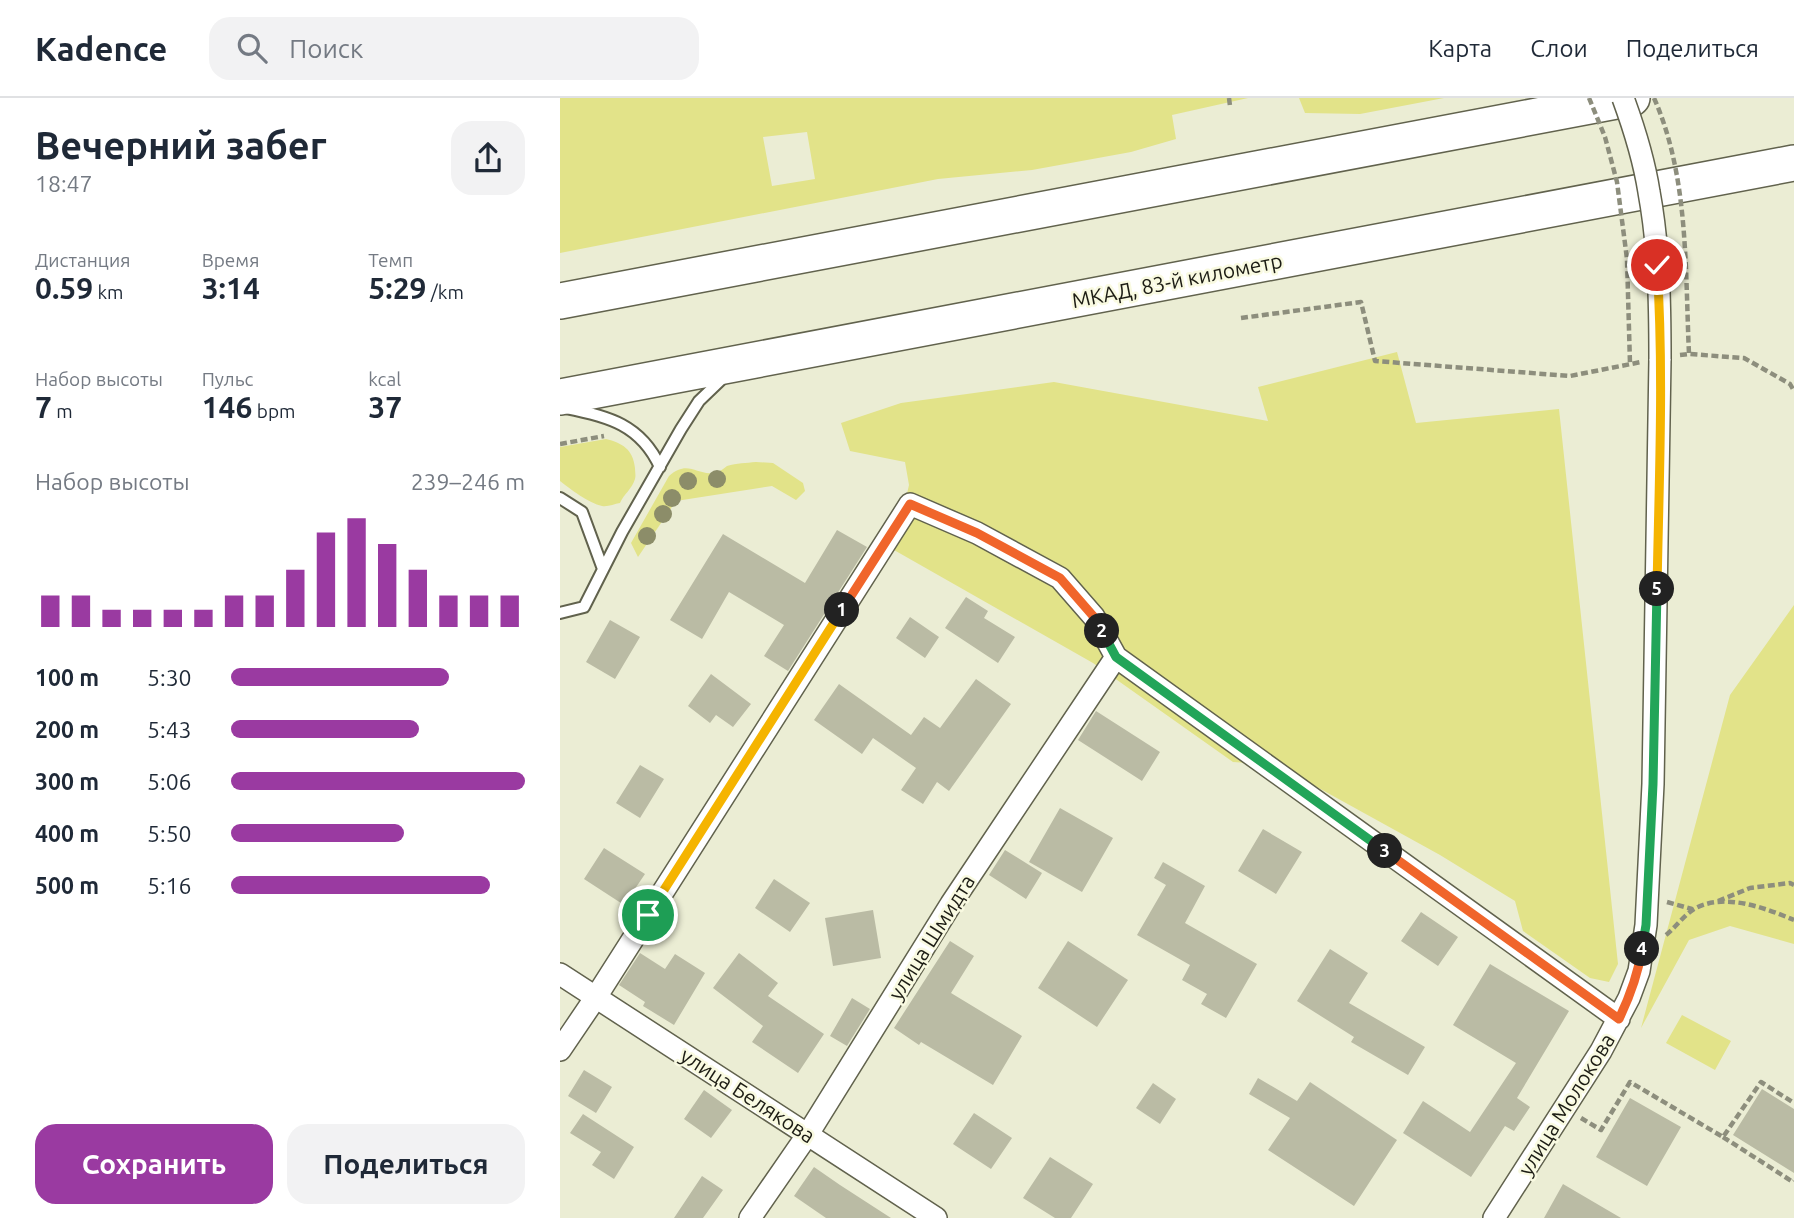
<!DOCTYPE html>
<html lang="ru">
<head>
<meta charset="utf-8">
<style>
  :root { --surface:#fff; --page:#f2f2f3; --text:#1f2937; --muted:#747a83; --line:#e0e1e3; --accent:#9a3aa1 }
  body { margin:0; font-family:Ubuntu,sans-serif; background:var(--page); color:var(--text); height:100vh; display:flex; flex-direction:column; font-size:26px; white-space:nowrap }
  * { box-sizing:border-box; margin:0 }
  p { font-size:23px; color:var(--muted) }
  .icon { flex:none; width:38px; height:38px; fill:none; stroke:currentColor; stroke-width:2; stroke-linecap:round; stroke-linejoin:round }
  .map { position:relative; flex:1; overflow:hidden }
  .details { display:flex; flex-direction:column; background:var(--surface); width:560px }
  .details>* { flex:none }
  .pin { position:absolute; display:grid; place-items:center; width:60px; height:60px; color:#fff; margin:-30px; border:4px solid #fff; border-radius:50%; box-shadow:0 2px 7px #0007 }
  .km { position:absolute; width:35px; height:35px; margin:-18px; border-radius:50%; background:#222; color:#fff; font-size:19px; line-height:35px; text-align:center }
  .round { display:grid; place-items:center; flex:none; width:74px; height:74px; border-radius:21px; background:var(--page) }
  .overview { display:flex; align-items:center; justify-content:space-between; height:119px; padding:0 35px }
  h1 { font-size:38px; font-weight:700; line-height:52px }
  .metrics { display:grid; grid-template-columns:repeat(3,1fr); gap:10px; height:119px; padding:7px 35px }
  .metrics div { display:grid; align-content:center }
  .metrics b { font-size:30px; font-weight:700 }
  .metrics small { font-size:19px; font-weight:400 }
  .metrics p { font-size:19px }
  .chart { height:196px; padding:14px 35px }
  .chart p { display:flex; justify-content:space-between }
  .chart svg { width:100%; height:126px; margin-top:7px; stroke:var(--accent); stroke-width:6 }
  .button { display:flex; gap:14px; margin-top:auto; padding:14px 35px }
  .button a { flex:1; height:80px; border-radius:21px; background:var(--accent); color:#fff; font-size:28px; font-weight:700; line-height:80px; text-align:center }
  .button a+a { background:var(--page); color:var(--text) }
  ul { padding:0 35px; list-style:none; font-size:23px }
  li { display:grid; grid-template-columns:112px 84px 1fr; align-items:center; height:52px }
  li i { height:18px; border-radius:9px; background:var(--accent) }
  header { display:flex; align-items:center; gap:42px; box-sizing:border-box; height:98px; padding:0 35px; background:var(--surface); border-bottom:2px solid var(--line) }
  header strong { font-size:33px }
  nav { display:flex; gap:38px; margin-inline-start:auto; font-size:24px }
  .search { width:490px; height:63px; background:var(--page); display:flex; align-items:center; gap:18px; box-sizing:border-box; padding:0 24px; border-radius:21px; color:var(--muted); font-size:26px }
  main { display:flex; flex:1; min-height:0 }
  .map>svg:first-child { display:block }
  .green { fill:#e2e389; fill-rule:evenodd }
  .building { fill:#babba4 }
  .lines { fill:none; stroke-linecap:round; stroke-linejoin:round }
  .service-casing { stroke:#61624d; stroke-width:14 }
  .minor-casing { stroke:#61624d; stroke-width:24 }
  .trunk-casing { stroke:#61624d; stroke-width:38 }
  .path { stroke:#8d8e7d; stroke-width:4.5; stroke-dasharray:7 3.5; stroke-linecap:butt }
  .service { stroke:#fff; stroke-width:10 }
  .minor { stroke:#fff; stroke-width:21 }
  .trunk { stroke:#fff; stroke-width:35 }
  .minor-bridge-casing { stroke:#61624d; stroke-width:24; stroke-linecap:butt }
  .path-bridge { stroke:#8d8e7d; stroke-width:4.5; stroke-dasharray:7 3.5; stroke-linecap:butt }
  .minor-bridge { stroke:#fff; stroke-width:21 }
  .tree { fill:#8c8d69 }
  .split-1-casing { stroke:#fff; stroke-width:14 }
  .split-2-casing { stroke:#fff; stroke-width:14 }
  .split-3-casing { stroke:#fff; stroke-width:14 }
  .split-4-casing { stroke:#fff; stroke-width:14 }
  .split-5-casing { stroke:#fff; stroke-width:14 }
  .split-6-casing { stroke:#fff; stroke-width:14 }
  .split-1 { stroke:#f5b400; stroke-width:9 }
  .split-2 { stroke:#f0652b; stroke-width:9 }
  .split-3 { stroke:#22a559; stroke-width:9 }
  .split-4 { stroke:#f0652b; stroke-width:9 }
  .split-5 { stroke:#22a559; stroke-width:9 }
  .split-6 { stroke:#f5b400; stroke-width:9 }
  .labels { text-anchor:middle; dominant-baseline:central; stroke-width:5; stroke-linejoin:round; paint-order:stroke }
  .street-label { font-size:21px; fill:#1c1c14; stroke:#f9fae1 }
</style>
</head>
<body>
<header>
<strong>Kadence</strong>
<div class="search"><svg class="icon" aria-label="search" viewBox="0 0 24 24"><circle cx="10" cy="10" r="6"/><path d="M15 15l6 6"/></svg>Поиск</div>
<nav><a>Карта</a><a>Слои</a><a>Поделиться</a></nav>
</header>
<main>
<section class="details">
<div class="overview"><div><h1>Вечерний забег</h1><p>18:47</p></div><a class="round"><svg class="icon" aria-label="share" viewBox="0 0 24 24"><path d="M12 15V3M7 8l5-5 5 5M5 13v7h14v-7"/></svg></a></div>
<div class="metrics">
<div><p>Дистанция</p><b>0.59<small> km</small></b></div>
<div><p>Время</p><b>3:14</b></div>
<div><p>Темп</p><b>5:29<small> /km</small></b></div>
</div>
<div class="metrics">
<div><p>Набор высоты</p><b>7<small> m</small></b></div>
<div><p>Пульс</p><b>146<small> bpm</small></b></div>
<div><p>kcal</p><b>37</b></div>
</div>
<div class="chart"><p><span>Набор высоты</span>239–246 m</p>
<svg viewBox="0 0 160 44" preserveAspectRatio="none"><path d="M5 44V33M15 44V33M25 44V38M35 44V38M45 44V38M55 44V38M65 44V33M75 44V33M85 44V24M95 44V11M105 44V6M115 44V15M125 44V24M135 44V33M145 44V33M155 44V33"/></svg>
</div>
<ul>
<li><b>100 m</b>5:30<i style="width:74%"></i></li>
<li><b>200 m</b>5:43<i style="width:64%"></i></li>
<li><b>300 m</b>5:06<i style="width:100%"></i></li>
<li><b>400 m</b>5:50<i style="width:59%"></i></li>
<li><b>500 m</b>5:16<i style="width:88%"></i></li>
</ul>
<div class="button"><a>Сохранить</a><a>Поделиться</a></div>
</section>
<div class="map">
<svg width="1234" height="1120" viewBox="0 0 1234 1120">
  <rect width="100%" height="100%" fill="#ebedd4"/>
  <path class="green" d="M0,0H688L612,17L616,41L571,54L472,72L378,81L0,155ZM247,34L255,81L212,88L203,39Z
    M739,0H884L800,16L745,15Z
    M837,254L856,325L999,311L1058,866L1049,884L1030,880L963,833L955,803L880,757L717,667L673,664L533,565L334,452L349,387L345,364L290,353L281,325L341,305L494,284L708,323L698,289Z
    M46,341C62,345 73,351 75,370C75,374 76,377 75,381C72,391 64,396 60,405C54,406 48,409 42,408C29,405 10,391 0,383V349Z
    M196,364L213,365L243,385L245,393L236,402L212,388L116,403L78,459L71,445L109,378C129,360 138,380 157,374C161,373 164,370 167,368C177,365 186,365 196,364Z
    M1234,507V846L1170,828L1129,842L1081,930L1170,597Z
    M1122,917L1171,943L1155,972L1106,945Z"/>
  <path class="building" d="M277,432L307,449L228,573L204,558L224,527L169,494L142,541L110,522L163,436L245,485Z
    M406,499L428,513L424,520L455,539L438,565L385,530Z
    M350,519L379,539L365,560L336,540Z
    M50,522L80,539L55,581L26,564Z
    M151,576L191,606L173,629L156,617L150,625L128,608Z
    M416,581L451,606L389,693L377,684L363,706L341,692L356,670L313,640L302,656L254,622L279,586L351,637L364,619L380,630Z
    M536,613L600,654L582,683L518,642Z
    M80,667L104,681L80,720L56,705Z
    M500,710L553,740L522,794L469,764Z
    M703,731L742,754L716,796L678,773Z
    M44,750L85,776L64,807L24,781Z
    M445,752L482,775L466,801L429,777Z
    M603,764L645,788L625,825L697,866L666,920L641,906L647,896L622,882L630,867L577,837L606,787L594,780Z
    M214,781L250,805L230,834L195,810Z
    M313,812L321,860L273,868L265,820Z
    M861,814L898,839L878,868L841,843Z
    M390,843L414,858L391,895L462,938L433,987L361,944L359,947L334,930Z
    M508,843L568,882L537,929L478,890Z
    M770,851L808,875L789,905L865,949L848,977L791,944L794,939L737,903Z
    M80,855L105,871L115,856L145,875L114,927L83,908L85,904L59,887Z
    M179,855L218,885L208,898L264,936L238,975L192,944L203,928L153,890Z
    M930,866L1009,913L957,1000L970,1009L954,1033L945,1028L911,1079L843,1035L863,1003L910,1034L956,965L893,927Z
    M292,900L310,911L287,948L270,938Z
    M24,972L52,989L36,1015L8,998Z
    M698,980L737,1003L750,984L837,1042L794,1108L708,1052L730,1020L689,996Z
    M593,985L616,1001L600,1026L576,1010Z
    M1202,991L1234,1011V1075L1173,1037Z
    M144,992L172,1012L151,1040L124,1021Z
    M1070,1000L1121,1029L1087,1088L1036,1059Z
    M414,1015L452,1040L431,1071L393,1046Z
    M23,1016L74,1049L54,1081L32,1067L41,1054L10,1035Z
    M490,1059L533,1086L511,1120H495L463,1100Z
    M254,1069L280,1087L331,1120H266L234,1098Z
    M142,1078L163,1092L143,1120H114Z
    M1003,1086L1061,1120H984Z"/>
  <g class="lines">
    <defs>
      <path id="service" d="M6,310C48,318 81,327 100,369
        M0,400L22,414L43,471
        M0,515L24,509L62,434L121,331L139,303L164,279"/>
      <path id="minor" d="M0,876L376,1120
        M0,952L36,899L350,406L417,435L500,480L534,519L556,559L1059,921
        M190,1120L248,1036L391,806L556,559
        M934,1120L1041,953L1069,900L1079,873L1086,827L1093,686L1100,261"/>
      <path id="trunk" d="M0,203L1072,0
        M0,299L1234,65"/>
    </defs>
    <use href="#service" class="service-casing"/>
    <use href="#minor" class="minor-casing"/>
    <use href="#trunk" class="trunk-casing"/>
    <path class="path" d="M669,0L670,8
      M681,220L801,204L815,263L1010,278L1081,264
      M1120,257L1129,256L1184,260L1230,286L1234,293
      M0,346L44,338
      M1158,803L1190,790L1230,785L1234,787
      M1107,804L1132,811
      M1106,837C1115,830 1124,817 1134,811C1164,794 1205,810 1234,822
      M1021,1020L1041,1032L1070,984L1163,1039L1201,984L1234,1005
      M1163,1039L1233,1084L1234,1083"/>
    <use href="#service" class="service"/>
    <use href="#minor" class="minor"/>
    <use href="#trunk" class="trunk"/>
    <defs>
      <path id="minor-bridge" d="M1063,0C1074,30 1084,62 1089,94C1099,148 1100,205 1100,261"/>
    </defs>
    <use href="#minor-bridge" class="minor-bridge-casing"/>
    <path class="path-bridge" d="M1029,0L1045,39L1057,84L1067,161L1070,266
      M1094,0C1129,79 1125,171 1129,256"/>
    <use href="#minor-bridge" class="minor-bridge"/>
  </g>
  <g class="tree">
    <circle cx="157" cy="381" r="9"/>
    <circle cx="128" cy="383" r="9"/>
    <circle cx="112" cy="400" r="9"/>
    <circle cx="103" cy="416" r="9"/>
    <circle cx="87" cy="438" r="9"/>
  </g>
  <g class="lines">
    <defs>
      <path id="split-1" d="M88,817L282,512"/>
      <path id="split-2" d="M282,512L350,406L417,435L500,480L534,519L542,533"/>
      <path id="split-3" d="M542,533L556,559L825,753"/>
      <path id="split-4" d="M825,753L1059,921C1070,898 1078,877 1082,851"/>
      <path id="split-5" d="M1082,851L1086,827L1093,686L1097,491"/>
      <path id="split-6" d="M1097,491C1099,383 1104,275 1097,167"/>
    </defs>
    <use href="#split-1" class="split-1-casing"/>
    <use href="#split-2" class="split-2-casing"/>
    <use href="#split-3" class="split-3-casing"/>
    <use href="#split-4" class="split-4-casing"/>
    <use href="#split-5" class="split-5-casing"/>
    <use href="#split-6" class="split-6-casing"/>
    <use href="#split-1" class="split-1"/>
    <use href="#split-2" class="split-2"/>
    <use href="#split-3" class="split-3"/>
    <use href="#split-4" class="split-4"/>
    <use href="#split-5" class="split-5"/>
    <use href="#split-6" class="split-6"/>
  </g>
  <g class="labels">
    <g class="street-label">
      <text transform="translate(617 182) rotate(-11)">МКАД, 83-й километр</text>
      <text transform="translate(371 839) rotate(-58)">улица Шмидта</text>
      <text transform="translate(188 997) rotate(33)">улица Белякова</text>
      <text transform="translate(1006 1006) rotate(-58)">улица Молокова</text>
    </g>
  </g>
</svg>
<div class="pin" style="left:88px;top:817px;background:#1e9e55"><svg class="icon" aria-label="arrive" viewBox="0 0 24 24"><path d="M6 21V4h12l-3 4 3 4H6"/></svg></div>
<div class="pin" style="left:1097px;top:167px;background:#d93025"><svg class="icon" aria-label="check" viewBox="0 0 24 24"><path d="M5 12l5 5 9-10"/></svg></div>
<b class="km" style="left:282px;top:512px">1</b>
<b class="km" style="left:542px;top:533px">2</b>
<b class="km" style="left:825px;top:753px">3</b>
<b class="km" style="left:1082px;top:851px">4</b>
<b class="km" style="left:1097px;top:491px">5</b>
</div>
</main>
</body>
</html>
